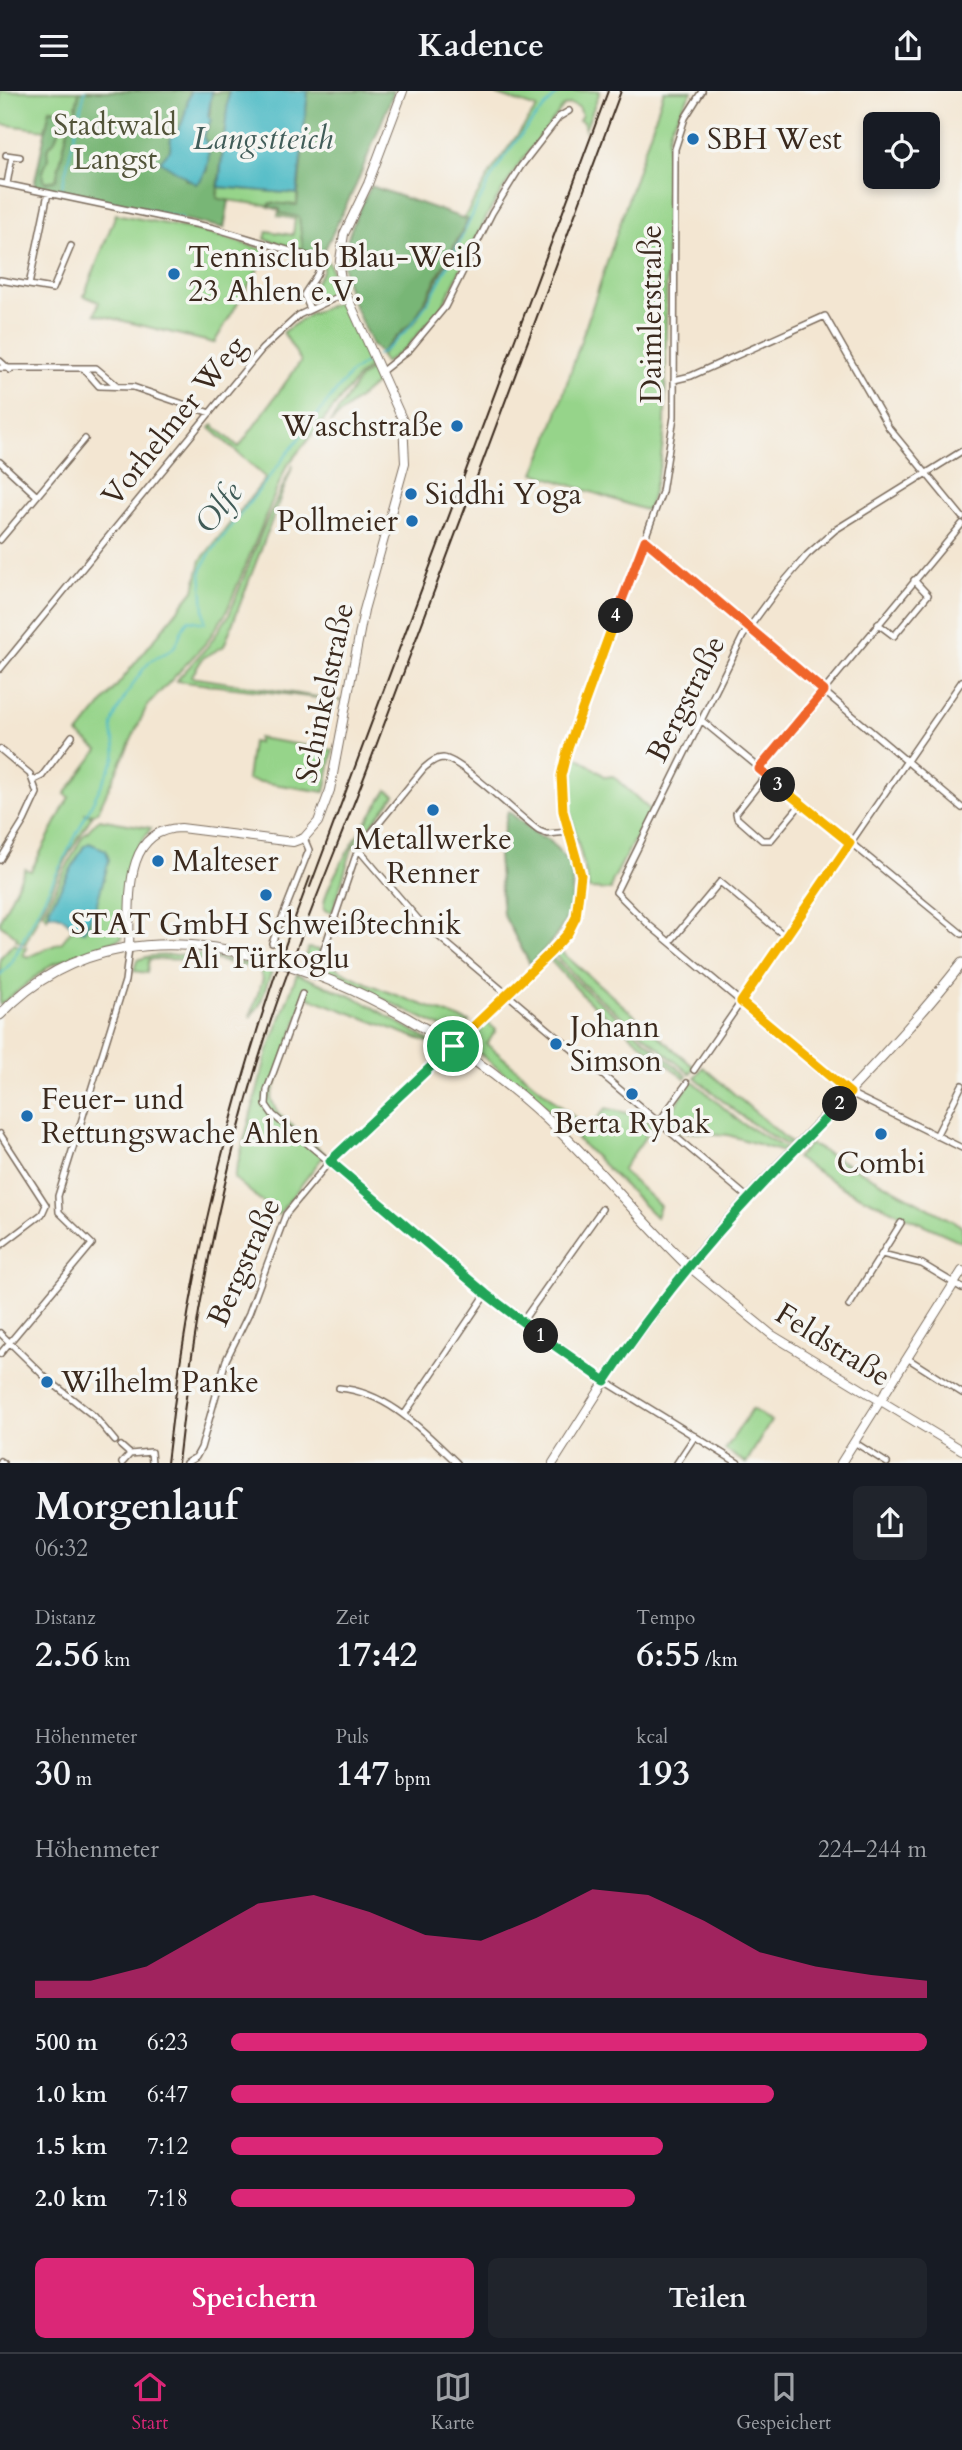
<!DOCTYPE html>
<html lang="de">
<head>
<meta charset="utf-8">
<style>
  :root { --surface:#171b24; --page:#20242c; --text:#f1f3f6; --muted:#9ea1a6; --line:#363941; --accent:#db2777 }
  body { margin:0; font-family:Cardo,serif; background:var(--page); color:var(--text); height:100vh; display:flex; flex-direction:column; font-size:26px; white-space:nowrap }
  * { box-sizing:border-box; margin:0 }
  p { font-size:23px; color:var(--muted) }
  .icon { flex:none; width:38px; height:38px; fill:none; stroke:currentColor; stroke-width:2; stroke-linecap:round; stroke-linejoin:round }
  .map { position:relative; height:1372px; overflow:hidden }
  .panel { display:flex; flex-direction:column; background:var(--surface); flex:1 }
  .panel>* { flex:none }
  .fabs { position:absolute; left:863px; top:21px; display:grid; gap:14px }
  .fabs a { display:grid; place-items:center; width:77px; height:77px; border-radius:10px; background:var(--surface); box-shadow:0 4px 10px #0003; font-size:35px }
  .pin { position:absolute; display:grid; place-items:center; width:60px; height:60px; color:#fff; margin:-30px; border:4px solid #fff; border-radius:50%; box-shadow:0 2px 7px #0007 }
  .km { position:absolute; width:35px; height:35px; margin:-18px; border-radius:50%; background:#222; color:#fff; font-size:19px; line-height:35px; text-align:center }
  .round { display:grid; place-items:center; flex:none; width:74px; height:74px; border-radius:10px; background:var(--page) }
  .headline { display:flex; align-items:center; justify-content:space-between; height:119px; padding:0 35px }
  h1 { font-size:38px; font-weight:700; line-height:52px }
  .figures { display:grid; grid-template-columns:repeat(3,1fr); gap:10px; height:119px; padding:7px 35px }
  .figures div { display:grid; align-content:center }
  .figures b { font-size:35px; font-weight:700 }
  .figures small { font-size:19px; font-weight:400 }
  .figures p { font-size:19px }
  .chart { height:196px; padding:14px 35px }
  .chart p { display:flex; justify-content:space-between }
  .chart svg { width:100%; height:126px; margin-top:7px; fill:var(--accent); opacity:.7 }
  .cta { display:flex; gap:14px; margin-top:auto; padding:14px 35px }
  .cta a { flex:1; height:80px; border-radius:10px; background:var(--accent); color:#fff; font-size:28px; font-weight:700; line-height:80px; text-align:center }
  .cta a+a { background:var(--page); color:var(--text) }
  ul { padding:0 35px; list-style:none; font-size:23px }
  li { display:grid; grid-template-columns:112px 84px 1fr; align-items:center; height:52px }
  li i { height:18px; border-radius:9px; background:var(--accent) }
  header { display:flex; justify-content:space-between; align-items:center; height:91px; padding:0 35px; background:var(--surface); font-size:32px; font-weight:700 }
  .dock { display:flex; justify-content:space-around; align-items:center; height:98px; border-top:2px solid var(--line); background:var(--surface); font-size:19px; color:var(--muted) }
  .dock a { display:grid; justify-items:center; gap:4px }
  .dock .active { color:var(--accent) }
  .map>svg:first-child { display:block }
  .green { fill:#96d48a; stroke:#687f54; stroke-width:2 }
  .forest { fill:#78b676; stroke:#5a704a; stroke-width:2; fill-rule:evenodd }
  .water { fill:#4cbac5; stroke:#447272; stroke-width:2 }
  .lines { fill:none; stroke-linecap:round; stroke-linejoin:round }
  .stream { stroke:#4cbac5; stroke-width:2 }
  .street-casing { stroke:#7b6c5d; stroke-width:8 }
  .secondary-casing { stroke:#7b6c5d; stroke-width:10 }
  .primary-casing { stroke:#7b6c5d; stroke-width:11 }
  .street { stroke:#fff; stroke-width:5 }
  .secondary { stroke:#fff; stroke-width:8 }
  .primary { stroke:#fff; stroke-width:9 }
  .rail { stroke:#3b2a1e; stroke-width:2 }
  .split-1-casing { stroke:#fff; stroke-width:14 }
  .split-2-casing { stroke:#fff; stroke-width:14 }
  .split-3-casing { stroke:#fff; stroke-width:14 }
  .split-4-casing { stroke:#fff; stroke-width:14 }
  .split-5-casing { stroke:#fff; stroke-width:14 }
  .split-1 { stroke:#22a559; stroke-width:9 }
  .split-2 { stroke:#22a559; stroke-width:9 }
  .split-3 { stroke:#f5b400; stroke-width:9 }
  .split-4 { stroke:#f0652b; stroke-width:9 }
  .split-5 { stroke:#f5b400; stroke-width:9 }
  .poi-dot { fill:#1f6fb2; stroke:#f6f6f2; stroke-width:2.5 }
  .labels { text-anchor:middle; dominant-baseline:central; stroke-width:7; stroke-linejoin:round; paint-order:stroke }
  .park-label { font-size:30px; fill:#525439; stroke:#f6f6f2 }
  .poi-label { font-size:30px; fill:#3b2a1e; stroke:#f6f6f2; text-anchor:start }
  .street-label { font-size:30px; fill:#3b2a1e; stroke:#f6f6f2 }
  .water-label { font-size:32px; font-style:italic; fill:#415c58; stroke:#f6f6f2 }
</style>
</head>
<body>
<header><svg class="icon" aria-label="menu" viewBox="0 0 24 24"><path d="M4 6h16M4 12h16M4 18h16"/></svg>Kadence<svg class="icon" aria-label="share" viewBox="0 0 24 24"><path d="M12 15V3M7 8l5-5 5 5M5 13v7h14v-7"/></svg></header>
<div class="map">
<svg width="962" height="1372" viewBox="0 0 962 1372">
  <rect width="100%" height="100%" fill="#f6f6f2"/>
  <filter id="ink" filterUnits="userSpaceOnUse"><feTurbulence type="fractalNoise" baseFrequency=".0143" numOctaves="2"/><feDisplacementMap in="SourceGraphic" scale="14" xChannelSelector="R" yChannelSelector="G"/><feConvolveMatrix kernelMatrix="1 2 1 2 8 2 1 2 1" color-interpolation-filters="sRGB"/></filter>
  <filter id="wash" filterUnits="userSpaceOnUse"><feTurbulence type="fractalNoise" baseFrequency=".00686" numOctaves="4" result="noise"/><feDisplacementMap in="SourceGraphic" scale="28" xChannelSelector="R" yChannelSelector="G"/><feGaussianBlur stdDeviation="1.57" result="paint"/><feColorMatrix in="noise" values="0 0 0 0 0 0 0 0 0 0 0 0 0 0 0 0 0 1.4 0 .05"/><feComposite in="paint" operator="in"/></filter>
  <g filter="url(#wash)">
    <rect width="100%" height="100%" fill="#f3e6d2"/>
    <path class="green" d="M0,0H79L75,23L51,18L45,39L0,33Z
      M486,0H600L585,39L583,31L579,29L582,24L579,16L570,13L564,15L519,73L489,121L443,214L408,255L385,272L380,264L416,230L470,129L464,127L492,79L537,17Z
      M664,0H692L671,36L668,48L665,336L660,374L648,420L534,382L548,349Z
      M63,27L69,34L56,89L45,91C37,77 54,39 63,27Z
      M219,96L297,103V115L270,112V116L281,118L280,122L299,126L303,159L265,148L267,140L293,144L295,128L278,125L279,119L265,114L217,108Z
      M116,123L201,140L269,160L214,252L95,223L99,211L84,205Z
      M324,167L330,174L336,198L333,202L313,211L308,202L323,180Z
      M339,211L372,274L359,285L286,376L226,522L206,552L147,615L99,718L94,723L84,722L92,725L70,761L25,853L16,849L17,846L0,833V829L25,778L31,780L69,706L65,703L98,659L78,643L194,499L201,469L266,387L210,337L213,334L239,356L301,270L283,241L312,222Z
      M374,276L380,289L330,332L360,287Z
      M293,374L224,555L203,567L191,586L343,610L176,590L208,555L229,524L263,438Z
      M258,647L333,659L325,701L247,689L252,651L258,652Z
      M572,662L606,686L613,685L650,719L612,791L611,799L589,798C582,752 557,709 572,662Z
      M387,699L395,704L352,758L332,822L324,819C319,798 374,720 387,699Z
      M99,728L151,737C147,744 140,751 136,760C124,789 127,817 122,847L51,874L0,914V867L13,853L27,857L23,864L28,866L62,851L74,836L79,839L88,836L106,781L90,752L84,755L50,816L47,827L43,822L82,746Z
      M308,857L320,859L318,865C359,895 422,912 469,931L456,943L303,870Z
      M559,859L694,976L690,983L584,894L555,864Z
      M197,863L273,877L259,915L250,926L263,888L259,878L216,869L149,868L147,882L134,880L137,869L150,865Z
      M552,866L582,896L687,985L685,988L587,909L550,869Z
      M297,883L360,909L430,950L435,957L434,961L430,952L305,905L271,1008L278,1022L325,1063L278,1124L234,1087L267,963Z
      M487,931L496,939L487,953L588,1038L606,1017L631,1023L634,1019L653,1035L622,1079L660,1115L656,1126L546,1017L473,957L471,952Z
      M703,976L791,1052L789,1055C753,1036 725,1013 695,986Z
      M692,989L740,1031L786,1058L783,1061L728,1044L675,1040L666,1029Z
      M810,1053L962,1135V1151L847,1099L796,1067Z
      M752,1318L771,1330L746,1372L725,1359Z"/>
    <path class="forest" d="M79,0H191C184,17 187,33 171,46L170,60L186,89L207,81V51L203,46L209,35L211,2L229,0L217,107L229,110L224,137L34,95L50,18L75,23ZM63,27L69,34L56,89L45,91L42,80L48,68L47,58L55,49Z
      M308,0H394L356,94L322,164L303,159L299,126L280,122V118L269,116L270,112L297,114Z
      M371,95L468,129L415,228L380,262L372,254C336,175 332,174 371,95Z
      M508,720L540,746L548,748L571,773C578,821 563,841 530,873L503,823L498,766Z"/>
    <path class="water" d="M191,0H212L208,25L211,29L203,46C213,59 209,84 196,93L160,70L170,59L171,46C187,33 184,17 191,0Z
      M229,0H308L297,103L219,96Z
      M89,752L106,759L109,769L95,819L84,840C69,839 65,820 49,824L50,816L84,755Z"/>
    <g class="lines">
      <path class="stream" d="M66,101L61,100L85,0
        M67,101L182,127
        M377,264C433,232 461,139 493,84C511,53 535,26 560,0
        M0,884L12,871L115,667C118,654 111,648 112,635C113,623 140,580 150,571C156,565 167,563 173,557C181,549 179,537 189,529L205,532L201,480L209,464L332,305L351,282L372,267"/>
    </g>
  </g>
  <g filter="url(#ink)">
    <g class="lines">
      <defs>
        <path id="street" d="M6,64L20,66
          M0,92L214,137L314,167C327,179 310,191 304,204L310,218
          M7,93L12,65
          M48,102L29,194L53,198L71,155
          M0,189L29,194
          M0,270L10,279
          M0,277H96L115,293
          M84,278L99,295L133,296L210,322
          M381,281L410,258L445,216L492,122L521,75L559,26L569,20
          M674,289L691,285L825,225L889,337L962,426
          M962,360L835,439L807,464L776,500L743,545L616,801L649,834L850,1002L962,1057
          M0,371L37,405
          M0,449L85,348
          M645,449L962,717
          M878,533L894,545L928,504L914,489
          M0,578L262,258L299,224L346,202
          M701,629L962,843
          M0,658L30,683L37,702L24,730L0,769
          M759,678L962,433
          M766,684L736,722L737,727L762,749H771L801,713
          M34,689L42,685L72,645
          M358,758L418,828L747,1106
          M670,851L720,791L786,846
          M272,852L309,759L304,747
          M321,867L358,758L424,677C429,673 435,667 443,667C461,668 520,727 539,740L547,743L569,741
          M302,903L267,999L266,1014L273,1024L522,1231L605,1290L738,1372
          M694,979L962,590
          M658,1032L687,992
          M0,1043L46,1114L42,1123L0,1155
          M936,1045L962,994
          M882,1163L922,1173L962,1197
          M849,1215L901,1132
          M522,1231L602,1118
          M0,1242L46,1287L95,1326L115,1350
          M0,1263L92,1153L59,1121L58,1105L125,890L129,857
          M907,1267L962,1302
          M339,1297C388,1301 423,1340 457,1372
          M404,1324L486,1203
          M854,1351L887,1372
          M121,1355L130,1363
          M0,1370L3,1372
          M122,1372L130,1363L151,1361L152,1372
          M186,1372L196,1366L201,1357L226,1269L249,1222L286,1123L330,1070L551,861C613,794 553,746 563,672L662,401L674,326L675,58L685,27L702,0
          M677,1372L695,1345"/>
        <path id="secondary" d="M129,857C131,815 120,738 181,737L293,751L304,747L318,731L330,699L364,519L405,372L403,330L342,194L339,176L344,143L368,93L403,0
          M553,1372L618,1270L688,1175L772,1244L962,1359
          M841,1372L962,1180"/>
        <path id="primary" d="M0,924C142,772 392,898 521,1005C582,1056 631,1120 688,1175C775,1070 878,980 962,872"/>
      </defs>
      <use href="#street" class="street-casing"/>
      <use href="#secondary" class="secondary-casing"/>
      <use href="#primary" class="primary-casing"/>
      <use href="#street" class="street"/>
      <use href="#secondary" class="secondary"/>
      <use href="#primary" class="primary"/>
      <path class="rail" d="M310,796L608,0
        M167,1372C190,1162 236,983 310,786
        M178,1372C194,1222 223,1075 270,932C302,835 344,742 379,647C460,431 541,216 621,0"/>
    </g>
  </g>
  <g class="lines" filter="url(#ink)">
    <defs>
      <path id="split-1" d="M453,955L330,1070L486,1203L541,1245"/>
      <path id="split-2" d="M541,1245L605,1290C674,1184 751,1102 840,1013"/>
      <path id="split-3" d="M778,694L850,752L741,911L850,1002L840,1013"/>
      <path id="split-4" d="M616,525L645,449L824,600L759,678L778,694"/>
      <path id="split-5" d="M453,955L551,861L568,842L576,826L581,784L563,720L561,685L567,660L616,525"/>
    </defs>
    <use href="#split-1" class="split-1-casing"/>
    <use href="#split-2" class="split-2-casing"/>
    <use href="#split-3" class="split-3-casing"/>
    <use href="#split-4" class="split-4-casing"/>
    <use href="#split-5" class="split-5-casing"/>
    <use href="#split-1" class="split-1"/>
    <use href="#split-2" class="split-2"/>
    <use href="#split-3" class="split-3"/>
    <use href="#split-4" class="split-4"/>
    <use href="#split-5" class="split-5"/>
  </g>
  <g class="poi-dot">
    <circle cx="693" cy="48" r="7"/>
    <circle cx="174" cy="183" r="7"/>
    <circle cx="457" cy="335" r="7"/>
    <circle cx="411" cy="403" r="7"/>
    <circle cx="412" cy="430" r="7"/>
    <circle cx="433" cy="719" r="7"/>
    <circle cx="158" cy="770" r="7"/>
    <circle cx="266" cy="804" r="7"/>
    <circle cx="556" cy="953" r="7"/>
    <circle cx="632" cy="1003" r="7"/>
    <circle cx="27" cy="1025" r="7"/>
    <circle cx="881" cy="1043" r="7"/>
    <circle cx="47" cy="1291" r="7"/>
  </g>
  <g class="labels">
    <g class="park-label">
      <text x="115" y="34">Stadtwald<tspan x="115" dy="34">Langst</tspan></text>
    </g>
    <g class="poi-label">
      <text x="707" y="48">SBH West</text>
      <text x="188" y="166">Tennisclub Blau-Weiß<tspan x="188" dy="34">23 Ahlen e.V.</tspan></text>
      <text x="443" y="335" text-anchor="end">Waschstraße</text>
      <text x="425" y="403">Siddhi Yoga</text>
      <text x="398" y="430" text-anchor="end">Pollmeier</text>
      <text x="433" y="748" text-anchor="middle">Metallwerke<tspan x="433" dy="34">Renner</tspan></text>
      <text x="172" y="770">Malteser</text>
      <text x="266" y="833" text-anchor="middle">STAT GmbH Schweißtechnik<tspan x="266" dy="34">Ali Türkoglu</tspan></text>
      <text x="570" y="936">Johann<tspan x="570" dy="34">Simson</tspan></text>
      <text x="41" y="1008">Feuer- und<tspan x="41" dy="34">Rettungswache Ahlen</tspan></text>
      <text x="632" y="1032" text-anchor="middle">Berta Rybak</text>
      <text x="881" y="1072" text-anchor="middle">Combi</text>
      <text x="61" y="1291">Wilhelm Panke</text>
    </g>
    <g class="street-label">
      <text transform="translate(651 223) rotate(-90)">Daimlerstraße</text>
      <text transform="translate(174 330) rotate(-51)">Vorhelmer Weg</text>
      <text transform="translate(325 602) rotate(-78)">Schinkelstraße</text>
      <text transform="translate(686 608) rotate(-63)">Bergstraße</text>
      <text transform="translate(244 1171) rotate(-66)">Bergstraße</text>
      <text transform="translate(833 1254) rotate(32)">Feldstraße</text>
    </g>
    <g class="water-label">
      <text x="263" y="48">Langstteich</text>
      <text transform="translate(219 417) rotate(-52)">Olfe</text>
    </g>
  </g>
</svg>
<div class="fabs">
<a><svg class="icon" aria-label="locate" viewBox="0 0 24 24"><circle cx="12" cy="12" r="6"/><path d="M12 2v4M12 18v4M2 12h4M18 12h4"/></svg></a>
</div>
<div class="pin" style="left:453px;top:955px;background:#1e9e55"><svg class="icon" aria-label="arrive" viewBox="0 0 24 24"><path d="M6 21V4h12l-3 4 3 4H6"/></svg></div>
<b class="km" style="left:541px;top:1245px">1</b>
<b class="km" style="left:840px;top:1013px">2</b>
<b class="km" style="left:778px;top:694px">3</b>
<b class="km" style="left:616px;top:525px">4</b>
</div>
<section class="panel">
<div class="headline"><div><h1>Morgenlauf</h1><p>06:32</p></div><a class="round"><svg class="icon" aria-label="share" viewBox="0 0 24 24"><path d="M12 15V3M7 8l5-5 5 5M5 13v7h14v-7"/></svg></a></div>
<div class="figures">
<div><p>Distanz</p><b>2.56<small> km</small></b></div>
<div><p>Zeit</p><b>17:42</b></div>
<div><p>Tempo</p><b>6:55<small> /km</small></b></div>
</div>
<div class="figures">
<div><p>Höhenmeter</p><b>30<small> m</small></b></div>
<div><p>Puls</p><b>147<small> bpm</small></b></div>
<div><p>kcal</p><b>193</b></div>
</div>
<div class="chart"><p><span>Höhenmeter</span>224–244 m</p>
<svg viewBox="0 0 160 44" preserveAspectRatio="none"><path d="M0 44V38L10 38L20 33L30 22L40 11L50 8L60 14L70 22L80 24L90 16L100 6L110 8L120 17L130 28L140 33L150 36L160 38V44z"/></svg>
</div>
<ul>
<li><b>500 m</b>6:23<i style="width:100%"></i></li>
<li><b>1.0 km</b>6:47<i style="width:78%"></i></li>
<li><b>1.5 km</b>7:12<i style="width:62%"></i></li>
<li><b>2.0 km</b>7:18<i style="width:58%"></i></li>
</ul>
<div class="cta"><a>Speichern</a><a>Teilen</a></div>
</section>
<nav class="dock">
<a class="active"><svg class="icon" aria-label="home" viewBox="0 0 24 24"><path d="M3 11l9-7 9 7M6 9v11h12V9"/></svg>Start</a>
<a><svg class="icon" aria-label="map" viewBox="0 0 24 24"><path d="M3 6l6-2 6 2 6-2v14l-6 2-6-2-6 2zM9 4v14M15 6v14"/></svg>Karte</a>
<a><svg class="icon" aria-label="saved" viewBox="0 0 24 24"><path d="M7 4h10v16l-5-4-5 4z"/></svg>Gespeichert</a>
</nav>
</body>
</html>
